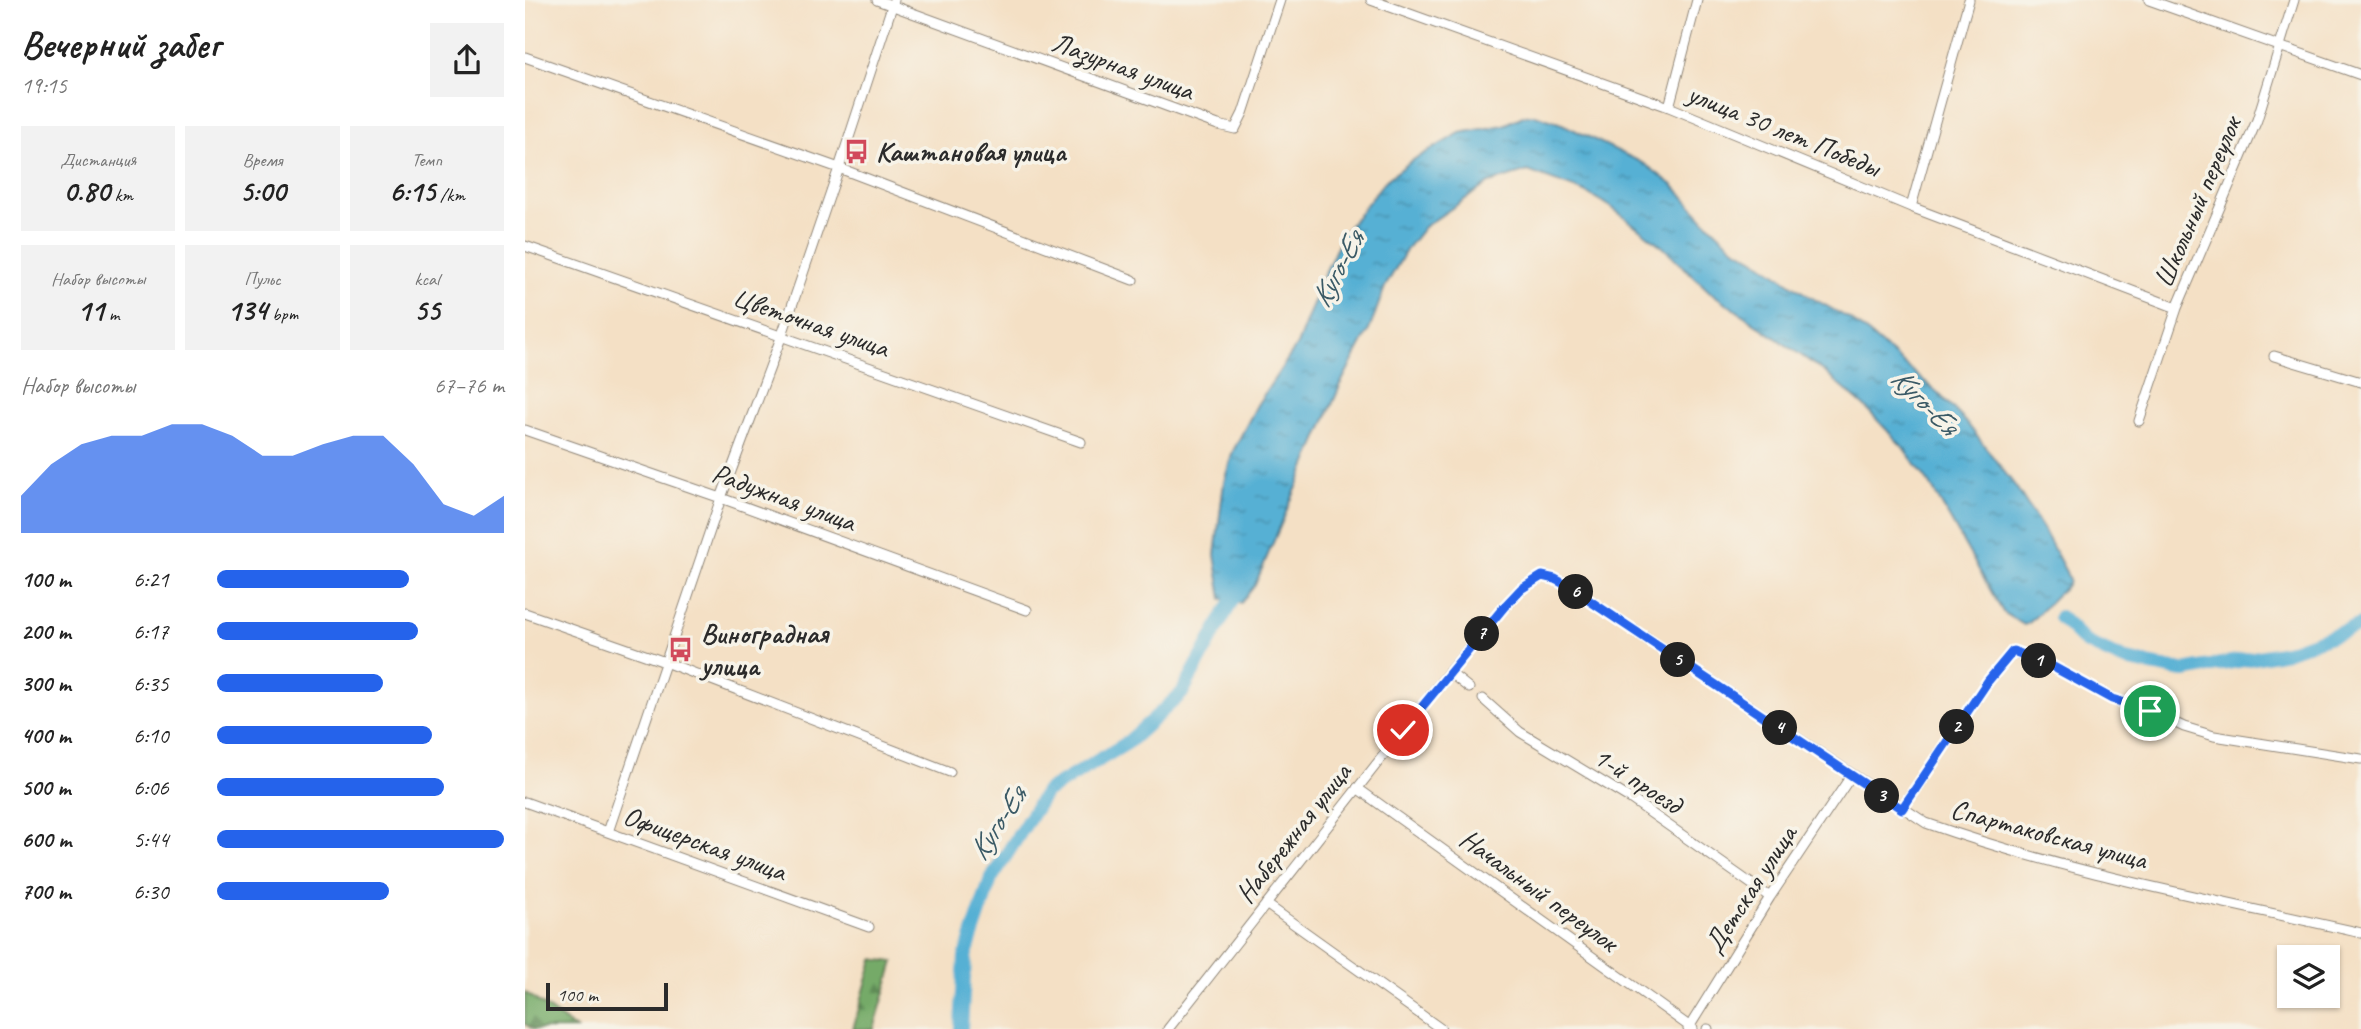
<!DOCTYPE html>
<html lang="ru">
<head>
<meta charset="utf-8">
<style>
  :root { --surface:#fff; --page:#f2f2f2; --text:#222; --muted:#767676; --accent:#2563eb }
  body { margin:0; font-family:Caveat,sans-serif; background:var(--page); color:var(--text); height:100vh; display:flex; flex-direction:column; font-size:26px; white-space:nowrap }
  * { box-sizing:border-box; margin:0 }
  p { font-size:23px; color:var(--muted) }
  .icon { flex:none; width:38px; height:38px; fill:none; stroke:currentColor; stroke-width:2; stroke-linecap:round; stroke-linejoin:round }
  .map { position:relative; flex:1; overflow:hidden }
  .sheet { display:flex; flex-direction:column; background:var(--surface); width:525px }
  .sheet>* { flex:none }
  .tools { position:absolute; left:1752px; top:945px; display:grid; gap:14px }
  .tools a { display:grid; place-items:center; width:63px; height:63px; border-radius:0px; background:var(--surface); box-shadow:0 2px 5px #0004; font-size:35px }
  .scale { position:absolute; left:21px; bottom:18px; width:122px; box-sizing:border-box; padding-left:7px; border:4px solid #2b2b2b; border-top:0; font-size:19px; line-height:24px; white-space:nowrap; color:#2b2b2b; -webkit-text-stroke:5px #f7f3e8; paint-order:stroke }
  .pin { position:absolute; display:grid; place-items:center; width:60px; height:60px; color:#fff; margin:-30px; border:4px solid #fff; border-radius:50%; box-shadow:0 2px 7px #0007 }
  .km { position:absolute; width:35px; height:35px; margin:-18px; border-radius:50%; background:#222; color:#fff; font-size:19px; line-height:35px; text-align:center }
  .round { display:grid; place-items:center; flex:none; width:74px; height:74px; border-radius:0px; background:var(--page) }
  .overview { display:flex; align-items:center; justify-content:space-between; height:119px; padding:0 21px }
  h1 { font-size:38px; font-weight:600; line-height:52px }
  .figures { display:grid; grid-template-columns:repeat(3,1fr); gap:10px; height:119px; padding:7px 21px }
  .figures div { display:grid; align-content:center; border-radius:0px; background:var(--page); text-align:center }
  .figures b { font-size:30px; font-weight:600 }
  .figures small { font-size:19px; font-weight:400 }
  .figures p { font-size:19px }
  .chart { height:196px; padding:14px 21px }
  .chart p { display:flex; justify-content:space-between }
  .chart svg { width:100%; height:126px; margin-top:7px; fill:var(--accent); opacity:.7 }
  ul { padding:0 21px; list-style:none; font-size:23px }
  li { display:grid; grid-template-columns:112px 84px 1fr; align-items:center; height:52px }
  li i { height:18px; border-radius:9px; background:var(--accent) }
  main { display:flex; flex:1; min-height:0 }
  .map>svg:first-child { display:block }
  .forest { fill:url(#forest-firs); stroke:#506a4a; stroke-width:2 }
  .water { fill:url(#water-ripples); stroke:#406e80; stroke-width:2 }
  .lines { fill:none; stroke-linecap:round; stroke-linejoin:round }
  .river { stroke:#56b0d4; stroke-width:14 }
  .minor-casing { stroke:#908678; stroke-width:11 }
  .minor { stroke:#fff; stroke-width:9 }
  .route-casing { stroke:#fff; stroke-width:14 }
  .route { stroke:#2563eb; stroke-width:9 }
  .labels { text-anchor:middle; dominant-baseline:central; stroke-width:7; stroke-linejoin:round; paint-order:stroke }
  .street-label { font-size:28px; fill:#2b2b2b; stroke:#f7f3e8 }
  .poi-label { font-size:28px; font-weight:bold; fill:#2b2b2b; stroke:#f7f3e8; text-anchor:start }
  .water-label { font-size:30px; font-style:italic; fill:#3a5a66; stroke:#f7f3e8 }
</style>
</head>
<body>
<main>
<section class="sheet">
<div class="overview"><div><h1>Вечерний забег</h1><p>19:15</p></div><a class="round"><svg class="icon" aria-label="share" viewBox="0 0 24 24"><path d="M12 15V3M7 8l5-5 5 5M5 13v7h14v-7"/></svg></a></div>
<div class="figures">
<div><p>Дистанция</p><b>0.80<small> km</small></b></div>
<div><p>Время</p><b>5:00</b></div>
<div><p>Темп</p><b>6:15<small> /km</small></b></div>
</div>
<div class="figures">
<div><p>Набор высоты</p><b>11<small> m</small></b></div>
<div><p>Пульс</p><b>134<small> bpm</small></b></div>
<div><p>kcal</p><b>55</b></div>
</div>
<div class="chart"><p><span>Набор высоты</span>67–76 m</p>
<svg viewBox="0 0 160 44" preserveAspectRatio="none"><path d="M0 44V31L10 20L20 13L30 10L40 10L50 6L60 6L70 10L80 17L90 17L100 13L110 10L120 10L130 20L140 34L150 38L160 31V44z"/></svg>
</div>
<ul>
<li><b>100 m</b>6:21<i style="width:67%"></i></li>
<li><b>200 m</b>6:17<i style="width:70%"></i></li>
<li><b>300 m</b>6:35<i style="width:58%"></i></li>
<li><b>400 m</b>6:10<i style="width:75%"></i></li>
<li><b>500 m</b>6:06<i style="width:79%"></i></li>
<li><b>600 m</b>5:44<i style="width:100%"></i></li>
<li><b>700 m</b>6:30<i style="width:60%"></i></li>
</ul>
</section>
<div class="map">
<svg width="1836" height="1029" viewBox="0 0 1836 1029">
  <defs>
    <pattern id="forest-firs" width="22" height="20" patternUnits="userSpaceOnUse" patternTransform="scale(1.75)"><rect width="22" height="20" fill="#74aa68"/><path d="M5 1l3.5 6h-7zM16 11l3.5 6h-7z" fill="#5f8b56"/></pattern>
    <pattern id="water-ripples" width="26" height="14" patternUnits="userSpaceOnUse" patternTransform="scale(1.75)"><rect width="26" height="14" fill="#56b0d4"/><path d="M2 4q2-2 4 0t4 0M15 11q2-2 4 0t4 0" fill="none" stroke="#478fac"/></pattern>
  </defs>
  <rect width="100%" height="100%" fill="#f7f3e8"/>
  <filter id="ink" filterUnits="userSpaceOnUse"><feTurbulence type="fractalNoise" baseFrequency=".0143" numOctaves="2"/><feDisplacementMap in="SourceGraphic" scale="14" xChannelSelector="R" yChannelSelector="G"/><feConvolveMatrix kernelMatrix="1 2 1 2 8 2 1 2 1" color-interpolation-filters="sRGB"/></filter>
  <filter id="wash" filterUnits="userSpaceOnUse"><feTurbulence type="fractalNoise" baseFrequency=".00686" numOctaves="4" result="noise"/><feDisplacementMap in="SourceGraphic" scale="28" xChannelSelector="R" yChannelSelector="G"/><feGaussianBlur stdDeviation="1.57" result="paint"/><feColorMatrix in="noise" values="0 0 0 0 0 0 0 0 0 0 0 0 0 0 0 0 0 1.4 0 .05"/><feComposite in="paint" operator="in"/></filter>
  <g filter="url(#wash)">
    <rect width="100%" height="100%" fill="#f4e0c5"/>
    <path class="forest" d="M348,959L369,962L349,1029H328Z
      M0,992L51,1029H8L0,1024Z"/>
    <path class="water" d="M1010,115L1037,124L1120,164L1149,186L1179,220L1208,247L1228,258L1282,295L1323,318L1344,334L1413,393L1441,422L1491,487L1518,529L1541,572L1544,580L1542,585L1504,623L1499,625L1478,612L1405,484L1377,446L1340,407L1300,372L1185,292L1138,247L1086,207L1060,192L1003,171L964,183L899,227L883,247L860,287L844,330L818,379L730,585L716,603L697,599L690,555L699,482L708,451L732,405L772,345L799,275L818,234L860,181L888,160L935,133L979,125L998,116Z"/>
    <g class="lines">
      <path class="river" d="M1535,617L1560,642L1600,660L1659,671L1761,652L1836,625
        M436,1029L440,957L466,879L521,792L602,743L657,693L715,586"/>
    </g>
  </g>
  <g filter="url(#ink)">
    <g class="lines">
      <defs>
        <path id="minor" d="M352,0L693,125L710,129L718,113L755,0
          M846,0L1144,107L1386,207L1652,308
          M1624,0L1836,75
          M0,57L314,168L608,280
          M1144,107L1172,0
          M1386,207L1444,0
          M0,246L556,442
          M1749,356L1836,382
          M1614,421L1652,308L1732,120L1769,0
          M0,430L196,498L502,610
          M0,613L140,662L425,772
          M924,672L944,688
          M958,699L995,732L1106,799L1245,897
          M832,788L1168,1029
          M0,802L344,927
          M1377,809L1463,681L1488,651L1523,664L1587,699L1625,711L1659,727L1689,736L1836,759
          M83,832L196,498L257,335L314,168L369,0
          M741,904L916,1029
          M643,1029L924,672L988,597L996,589L1017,576L1030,579L1041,585L1401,823C1542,873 1690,900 1836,933
          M1163,1029L1245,897L1326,776
          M1182,1029H1183"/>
      </defs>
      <use href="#minor" class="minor-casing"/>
      <use href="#minor" class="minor"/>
    </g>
  </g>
  <g class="lines" filter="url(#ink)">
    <defs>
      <path id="route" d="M878,730L979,607L996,589L1017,576L1030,579L1041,585L1377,809L1463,681L1488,651L1523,664L1587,699L1625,711"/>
    </defs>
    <use href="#route" class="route-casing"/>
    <use href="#route" class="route"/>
  </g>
  <defs>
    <symbol id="bus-bare" viewBox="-9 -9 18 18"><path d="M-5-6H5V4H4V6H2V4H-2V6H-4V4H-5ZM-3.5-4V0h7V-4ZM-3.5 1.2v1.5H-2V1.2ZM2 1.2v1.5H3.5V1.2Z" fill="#d1495b" stroke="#f7f3e8" stroke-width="2.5" paint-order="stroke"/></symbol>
  </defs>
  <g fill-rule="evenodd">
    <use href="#bus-bare" x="314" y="134" width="35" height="35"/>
    <use href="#bus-bare" x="138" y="632" width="35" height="35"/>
  </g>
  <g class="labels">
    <g class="street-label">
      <text transform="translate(598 66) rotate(20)">Лазурная улица</text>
      <text transform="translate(1259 130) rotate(22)">улица 30 лет Победы</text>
      <text transform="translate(1672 202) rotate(-67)">Школьный переулок</text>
      <text transform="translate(286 322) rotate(19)">Цветочная улица</text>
      <text transform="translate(259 497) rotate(20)">Радужная улица</text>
      <text transform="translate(1113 780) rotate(33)">1-й проезд</text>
      <text transform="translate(768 833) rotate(-52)">Набережная улица</text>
      <text transform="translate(1524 834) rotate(15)">Спартаковская улица</text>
      <text transform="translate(180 843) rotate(20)">Офицерская улица</text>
      <text transform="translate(1225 889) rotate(-57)">Детская улица</text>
      <text transform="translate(1014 890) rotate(36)">Начальный переулок</text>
    </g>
    <g class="poi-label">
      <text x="351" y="151">Каштановая улица</text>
      <text x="176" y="633">Виноградная<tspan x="176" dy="32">улица</tspan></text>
    </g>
    <g class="water-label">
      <text transform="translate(812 269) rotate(-62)">Куго-Ея</text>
      <text transform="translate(1400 401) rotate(45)">Куго-Ея</text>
      <text transform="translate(472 823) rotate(-57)">Куго-Ея</text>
    </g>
  </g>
</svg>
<div class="tools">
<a><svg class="icon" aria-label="layers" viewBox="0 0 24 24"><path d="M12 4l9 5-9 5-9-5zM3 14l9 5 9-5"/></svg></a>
</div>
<div class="scale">100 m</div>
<div class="pin" style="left:1625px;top:711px;background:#1e9e55"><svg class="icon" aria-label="arrive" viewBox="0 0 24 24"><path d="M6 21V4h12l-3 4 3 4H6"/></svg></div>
<div class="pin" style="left:878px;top:730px;background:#d93025"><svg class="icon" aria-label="check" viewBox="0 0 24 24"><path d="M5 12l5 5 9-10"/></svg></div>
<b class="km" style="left:1514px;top:661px">1</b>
<b class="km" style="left:1432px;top:727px">2</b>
<b class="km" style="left:1357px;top:796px">3</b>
<b class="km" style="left:1255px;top:728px">4</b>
<b class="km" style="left:1153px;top:660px">5</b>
<b class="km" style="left:1051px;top:592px">6</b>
<b class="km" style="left:957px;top:634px">7</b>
</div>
</main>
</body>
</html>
